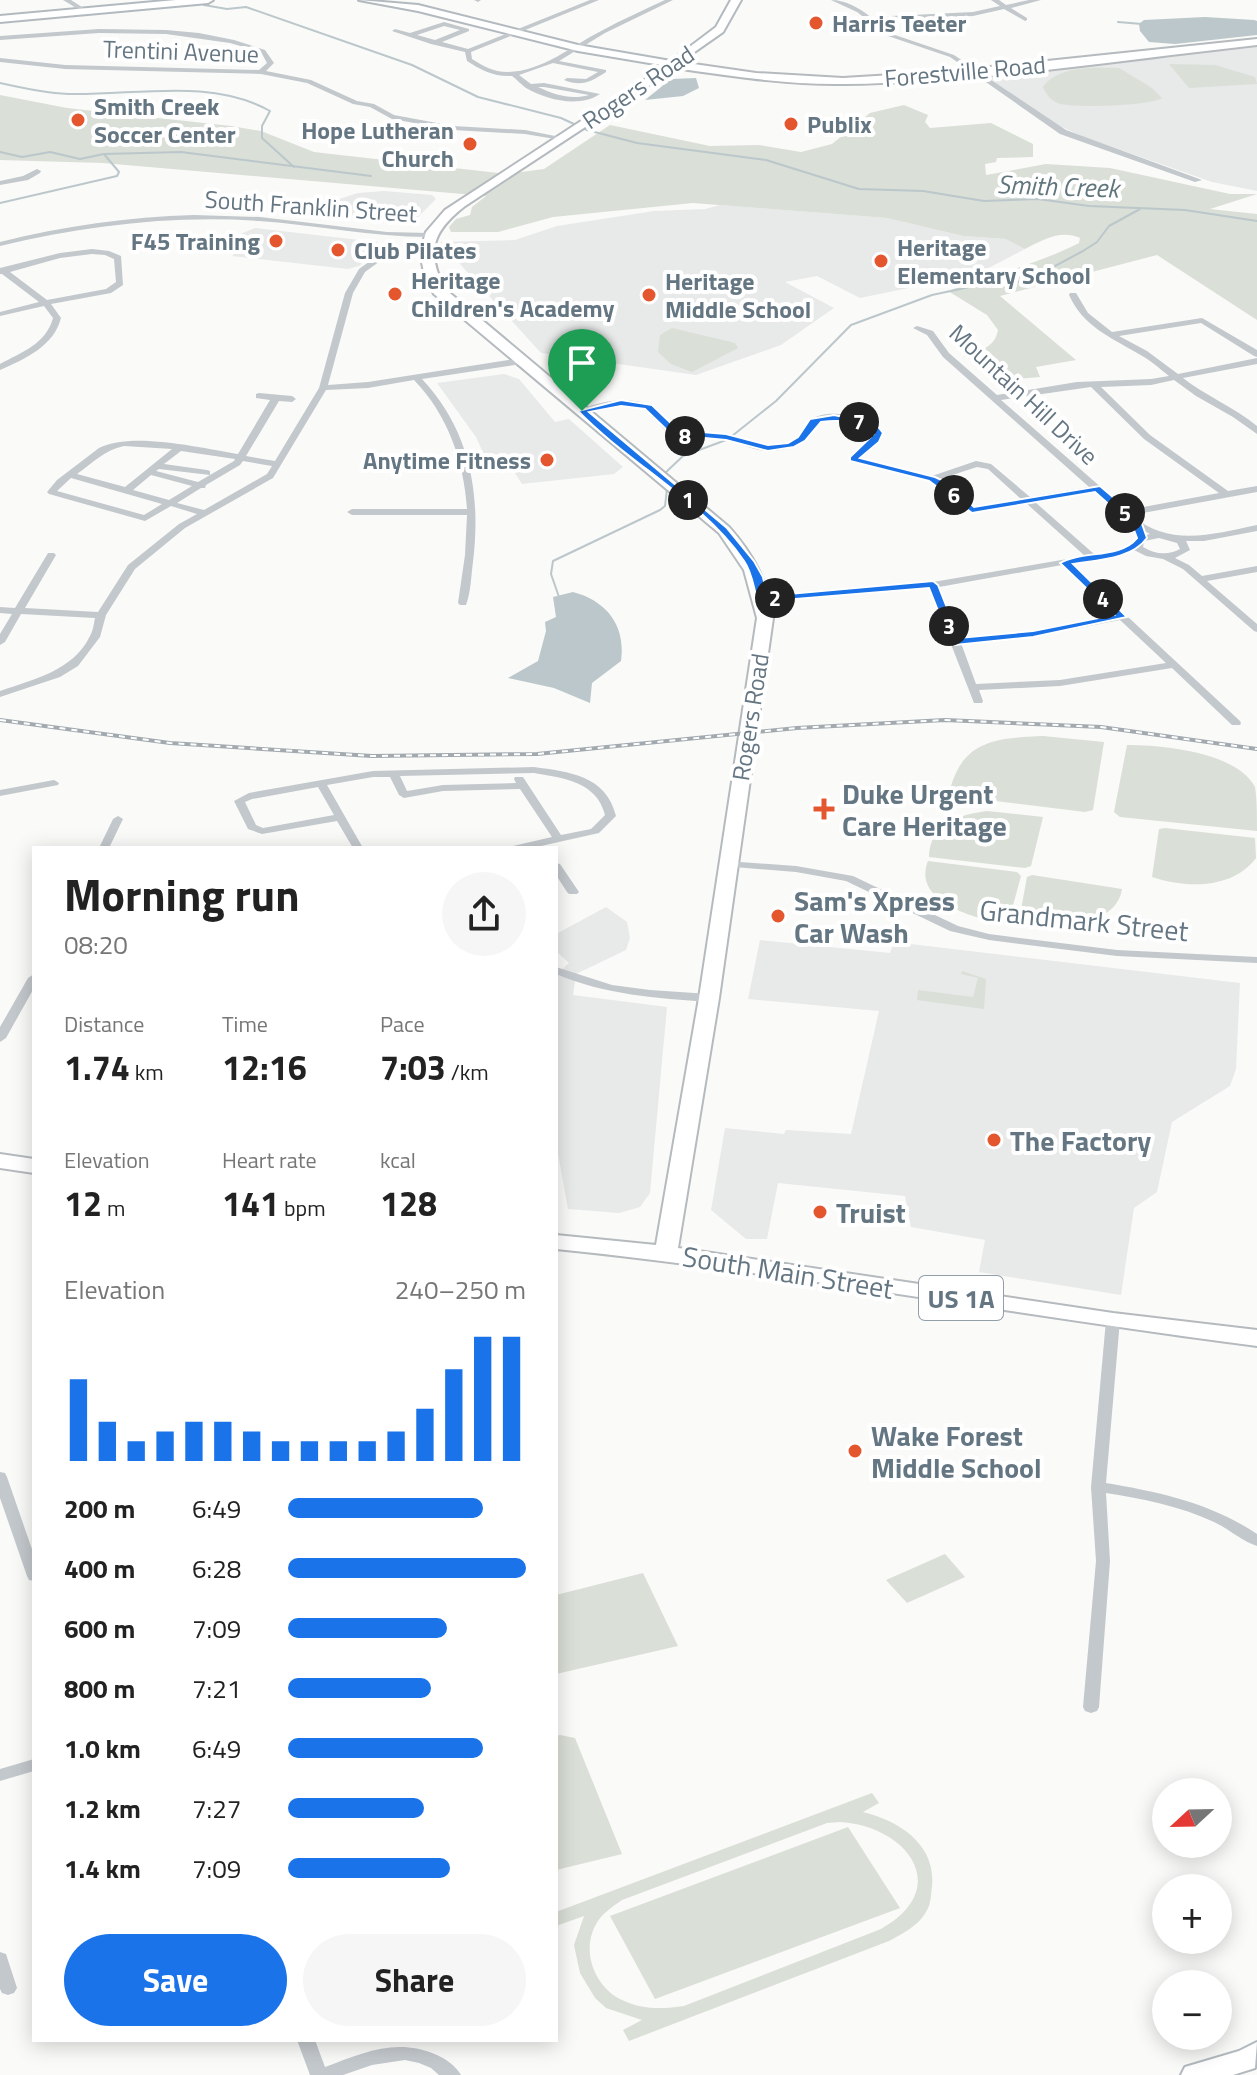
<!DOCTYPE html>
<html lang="en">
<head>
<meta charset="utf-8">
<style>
  :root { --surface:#fff; --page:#f6f6f6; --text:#222; --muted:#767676; --accent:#1a73e8 }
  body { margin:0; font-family:"Titillium Web",sans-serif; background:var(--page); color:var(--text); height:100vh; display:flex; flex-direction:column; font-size:30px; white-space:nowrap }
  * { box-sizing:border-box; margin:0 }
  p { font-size:26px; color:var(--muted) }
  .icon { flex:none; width:44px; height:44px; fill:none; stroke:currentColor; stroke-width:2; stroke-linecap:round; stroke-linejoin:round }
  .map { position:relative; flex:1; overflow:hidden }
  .sheet { position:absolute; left:32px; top:846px; width:526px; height:1196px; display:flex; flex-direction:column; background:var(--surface); border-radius:0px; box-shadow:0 4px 20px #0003 }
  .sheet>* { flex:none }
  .needle { width:52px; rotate:248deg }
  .buttons { position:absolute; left:1152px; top:1778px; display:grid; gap:16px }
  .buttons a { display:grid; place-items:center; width:80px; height:80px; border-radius:50%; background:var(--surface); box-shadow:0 4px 20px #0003; font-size:40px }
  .pin { position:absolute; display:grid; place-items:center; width:68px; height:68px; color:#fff; margin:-82px -34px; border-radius:50% 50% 50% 0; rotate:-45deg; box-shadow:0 0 8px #0007 }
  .pin .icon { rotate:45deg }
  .km { position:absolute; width:40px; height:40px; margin:-20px; border-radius:50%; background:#222; color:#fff; font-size:22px; line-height:40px; text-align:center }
  .round { display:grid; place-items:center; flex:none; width:84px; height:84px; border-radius:42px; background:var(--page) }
  .summary { display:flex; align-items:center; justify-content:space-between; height:136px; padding:0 32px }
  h1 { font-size:44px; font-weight:700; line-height:60px }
  .metrics { display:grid; grid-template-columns:repeat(3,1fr); gap:12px; height:136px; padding:8px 32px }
  .metrics div { display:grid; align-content:center }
  .metrics b { font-size:34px; font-weight:700 }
  .metrics small { font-size:22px; font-weight:400 }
  .metrics p { font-size:22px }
  .chart { height:224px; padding:16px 32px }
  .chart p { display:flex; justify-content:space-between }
  .chart svg { width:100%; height:144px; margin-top:8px; stroke:var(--accent); stroke-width:6 }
  .primary-button { display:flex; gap:16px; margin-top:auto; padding:16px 32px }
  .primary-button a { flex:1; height:92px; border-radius:48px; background:var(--accent); color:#fff; font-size:32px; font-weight:700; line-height:92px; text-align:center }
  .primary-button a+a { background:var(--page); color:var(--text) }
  ul { padding:0 32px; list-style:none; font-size:26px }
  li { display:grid; grid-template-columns:128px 96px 1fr; align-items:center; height:60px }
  li i { height:20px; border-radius:10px; background:var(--accent) }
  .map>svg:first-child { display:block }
  .built { fill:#e8e9e9 }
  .green { fill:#dadfd7; fill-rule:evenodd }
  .water { fill:#bbc7cb }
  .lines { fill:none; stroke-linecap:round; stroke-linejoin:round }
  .stream { stroke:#bbc7cb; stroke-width:2 }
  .secondary-casing { stroke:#b3babf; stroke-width:4 }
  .primary-casing { stroke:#b5babe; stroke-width:4 }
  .minor { fill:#c3c8cc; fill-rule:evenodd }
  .secondary { fill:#fff; fill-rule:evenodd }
  .primary { fill:#fff; fill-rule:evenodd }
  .rail-casing { stroke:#a2aab0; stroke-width:4 }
  .rail { stroke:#fff; stroke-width:2; stroke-dasharray:6; stroke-linecap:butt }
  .route { fill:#1a73e8; stroke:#fff; stroke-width:2; fill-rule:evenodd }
  .poi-dot { fill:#e4572e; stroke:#fff; stroke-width:3 }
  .labels { text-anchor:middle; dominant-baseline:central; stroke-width:8; stroke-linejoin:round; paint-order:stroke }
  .far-poi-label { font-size:24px; font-weight:bold; fill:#657683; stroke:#fff; text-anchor:start }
  .far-street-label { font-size:24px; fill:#657683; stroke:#fff }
  .far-water-label { font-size:26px; font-style:italic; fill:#60757c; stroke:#fff }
  .shield { fill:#fff; stroke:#939fa8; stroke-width:2 }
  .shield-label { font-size:26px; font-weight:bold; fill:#657683 }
  .poi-label { font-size:28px; font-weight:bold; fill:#657683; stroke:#fff; text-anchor:start }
  .street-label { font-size:28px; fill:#657683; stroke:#fff }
</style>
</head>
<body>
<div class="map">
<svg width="1257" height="2075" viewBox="0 0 1257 2075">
  <rect width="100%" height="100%" fill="#fafaf8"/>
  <path class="built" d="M1257,44V191L1212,182L1084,137L1055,124L985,75Z
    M384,191L432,195L436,199L414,221L399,224L331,217L326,211L336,200L358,193Z
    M720,205L887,218L963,236L1007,239L1025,249L977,274L860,298L817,276L785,282L834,308L781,345L696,375L541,353L440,242L515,240L557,226L654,211L705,209Z
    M255,228L377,242L386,253L370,255L359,266L348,269L232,256L238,251V235Z
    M504,374L519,379L555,422L569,419L623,467L614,474L522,484L509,464L485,457L476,437L437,383Z
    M606,907L627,922L630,938L626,950L576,974L573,995L667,1007L650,1193L640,1207L619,1213L568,1209L558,1154L556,1110V975L569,963L556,951V934Z
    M760,940L890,953L894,942L1240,983L1236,1069L1230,1086L1172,1122L1157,1192L1134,1208L1121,1295L979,1272L985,1240L911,1227L905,1196L778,1183L767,1239H746L711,1210L725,1128L784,1134L786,1130L851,1134L879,1011L748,999Z"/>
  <path class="green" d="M1169,64L1215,65L1255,77L1257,84L1189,88Z
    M1119,68L1152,88L1162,98C1150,106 1076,108 1061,104C1052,102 1046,95 1043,87C1059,65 1095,68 1119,68Z
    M0,95L67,108L231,126L261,131L314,152L507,174L544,169L610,125L710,146L759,145L801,152L832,144L870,113L904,105L928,115L925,122L930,128L991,123L1033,144V157L997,158L996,162L985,164L986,175L1046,164L1110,168L1230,194H1257L1210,209L1257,214V320L1157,255L1000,296L1076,360L1036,367L1040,377L1016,379L963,356C979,351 995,348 998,330L987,315L948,291C992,275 1038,264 1079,243L1080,238C1061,229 1042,240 1025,249L1006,239L963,236L887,218L693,203L553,217L498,232H451L449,227L456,219L470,215L472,207L486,196L103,163L0,160Z
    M672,328L735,343L738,348L692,372L671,364L658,352L660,335Z
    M1043,736L1104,742L1093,810L1085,812L955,796L951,786C965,739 999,738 1043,736Z
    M1127,745C1162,745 1237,752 1255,787C1257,798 1257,818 1257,831L1120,817L1114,812Z
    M987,811L1043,817L1031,866L1025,868L929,857C930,823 959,815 987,811Z
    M1165,828L1255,838L1256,858C1232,890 1185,888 1152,877L1159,829Z
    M928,861L1017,872L1021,876L1008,924C979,920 911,903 928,861Z
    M1032,875L1122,889C1117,928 1047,932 1018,926L1027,877Z
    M962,971L986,979L984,1009L917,1000L918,990L973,997L978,978L961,974Z
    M945,1554L965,1577L907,1603L886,1580Z
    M643,1573L678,1646L556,1674V1595Z
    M560,1735L575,1738L622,1854L556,1870V1736Z
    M872,1793L879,1803L863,1812C899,1821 936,1844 932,1886C931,1893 931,1904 927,1910C920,1925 902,1934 889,1941L629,2041L623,2030L642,2020L606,2008L595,1998L580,1973L574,1945L584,1916L556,1926V1912ZM840,1822C907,1826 954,1888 881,1929L684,2006C663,2009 642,2010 622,2000C596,1988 581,1953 595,1926C601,1914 612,1907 622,1900L827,1823Z
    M848,1827L900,1908L655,1999L610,1916Z"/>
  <path class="water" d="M1205,17L1254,20L1257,21V35L1175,44L1149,42L1140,31L1139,24L1144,20Z
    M696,78L699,88L683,96L645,100L671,79Z
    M573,592C607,601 626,626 621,661L592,683L590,703L554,688L508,678L538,661L546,631L545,622L556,617L553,597Z"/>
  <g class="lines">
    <path class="stream" d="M204,5L227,9L246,7L412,65L478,97L561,118L587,130L637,143L766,160L859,189L923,191L984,201L1038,199L1089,206L1185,210L1257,221
      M1118,22L1142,24
      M0,83C22,88 45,93 68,94C133,96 210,77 270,111L262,126V138L294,167
      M0,152L22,157L50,152L80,159L104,154L181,152L371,176
      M0,203L117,176L119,172L104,154
      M732,436L776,401L851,325L932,295L974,286L1027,281L1083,251L1097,242L1109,226L1140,209
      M664,474L683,456L726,440
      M559,597L551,574L553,561L660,510L665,506L667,489"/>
    <defs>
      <path id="secondary" d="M176,0H213L208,3L0,22V16Z
        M359,0L418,5L578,45L671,61L716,27L731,0H741L723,32L673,67L578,51L418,11Z
        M1257,2042L1255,2068L1233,2075H1181L1185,2067L1239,2051Z"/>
      <path id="primary" d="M1257,39V45C1121,60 981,82 845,84C788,85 731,76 675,68L465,206C433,231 425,251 445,289L729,527C754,555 767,581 773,618L719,998L678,1248L1113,1313L1257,1330V1346C1023,1316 791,1273 556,1249V1235L656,1245L699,998L757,618L744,570L719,533L434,294L425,277L420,253L426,232L445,210L673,61L756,73L843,78L942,72Z
        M0,1154L34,1159V1173L0,1168Z"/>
    </defs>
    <use href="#secondary" class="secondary-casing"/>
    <use href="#primary" class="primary-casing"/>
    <path class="minor" d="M63,0H71L88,11L83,12Z
      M474,0H481L478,2Z
      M590,0H599L471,52L472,59C483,66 494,72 507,72C542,72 573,45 603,30C623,19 644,10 665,0H673L605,33L559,61L606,70V72C591,82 581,87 564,80L567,78L586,79L598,72L553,63L519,75L531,84L544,83L600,94C579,108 547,100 526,88C523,86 516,79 512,76C494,77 481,70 467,61L465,52L431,44L392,31L395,29L410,33L444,22L469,29V31L442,42L468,49ZM444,26L460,30L435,40L417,35ZM538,87H544L589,95C571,100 555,95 538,87Z
      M831,0C846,0 859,8 871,17L973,12L1000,6L991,0H999L1006,5L1029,0H1041L1011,8L1027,18V20L1025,21L1004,9L973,16L876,21L892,34L954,55L1066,130L1202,180L1195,182L1060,134L950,57L888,36L857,12Z
      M99,29L166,30L199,33L234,40L265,50L274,63L266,71L311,80L357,101L374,104L394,115L453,126L525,130L565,138L561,140L525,134L453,130L392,119L370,107L353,104L307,83L261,74L65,69L0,62V58L65,65L259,70L267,63L261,52L230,43L166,34L99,33L0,40V36Z
      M37,169L41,171L40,173L28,180L0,185V181L23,176Z
      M194,215L260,217L387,232L429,233L433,235L429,237C372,237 316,225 259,221C171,215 85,226 0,246V242C64,226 128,217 194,215Z
      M92,249L109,251L121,256L123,285L111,293L51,304L61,318C54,346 25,359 0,370V364C22,352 46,344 53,318L44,306L0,316V312L39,302L2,274H0V268L60,253ZM92,254L105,255L114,259L116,282L106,289L47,300L10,272L60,258Z
      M380,254L387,256L365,272L353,293L328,385L368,382L522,358L526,361L522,364L422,379C471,431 481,496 473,562C471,576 471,592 466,605H460L458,603L465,555L467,515H352L347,512L352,509H467C464,462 448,415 414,380L368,388L326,390L273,478L185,528L135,569L106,615L100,637L78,666L60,677L0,697V691C34,679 73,671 90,636C93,631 94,623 95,618L21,614L5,642L0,645V634L12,614L0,613V607L15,608L48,553H54L56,555L25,608L98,612L128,565L179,524L197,514L171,506L145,521L49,494L47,492L57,480L99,448C131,431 202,448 238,454L270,400L256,398V394L259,393L292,396L296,399L292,402L279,401L246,456L275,461L319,388L345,293L359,269ZM124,446L172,449L125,487L77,474C93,463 104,450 124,446ZM181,451L235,459L234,461L198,482L156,471L159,469L210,475V471L207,470L164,464ZM243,461L272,466L267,474L204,510L177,503L201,488H205L206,485L240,465ZM151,475L192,486L169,500L133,490ZM71,478L162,504L144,515L57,491Z
      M1070,293H1076L1088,313L1112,332L1202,318L1257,350V357L1254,356L1201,323L1119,336L1147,351L1178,374L1257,358V364L1183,378C1206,396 1234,407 1257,426V434L1233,417L1196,396L1174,380L1151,385L1101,387L1150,435L1228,491L1257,486V492L1132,515C1169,548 1213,534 1257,525V531L1204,541H1186L1190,550L1175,558L1189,565L1202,576L1257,566V572L1207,581L1257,624V632L1254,631L1183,569L1163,559L1146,556L1134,550L1118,556L1071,564L1240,721L1241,723L1240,725H1232L1172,668L1060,686L979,690L983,701L982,703H974L929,588L759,601V597L762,596L933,582L1085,556L1026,503L972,513L941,487L929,481L850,461V457L872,439L874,433C864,424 829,412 817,424C816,424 811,434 811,434C802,448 782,451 766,451C751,450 739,442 724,439C708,436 691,442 675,436C664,432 660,424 653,416C635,396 604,408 582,414L578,411C596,401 636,394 654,408C664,415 668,428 681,432C695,436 710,432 724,434C736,436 747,442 759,444C772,447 790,446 800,436C805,432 805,425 810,421C826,405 870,418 883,433L879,442L860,458L932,476L976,461L991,464L1030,497L1089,487L943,357L927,335L913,328L917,326L933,331L949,353L997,395L1077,382L1151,379L1169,376C1159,368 1149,359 1137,353C1110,337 1083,326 1069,295ZM1091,387L1144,439L1219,493L1127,510L1001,400ZM977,467L988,469L1021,499L974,507L947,483L940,479ZM1095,491L1134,526L1150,534L1137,537L1134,543L1116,551L1094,554L1035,502ZM1159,538L1177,543L1180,549C1167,556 1155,554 1143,547L1144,541ZM1062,565L1115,615L1033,631L958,638L939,587ZM1120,620L1166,663L1060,680L976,684L961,643L1033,637Z
      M534,767C569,772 606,775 616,816L599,833L532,848H512L513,846L552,837L520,789L443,791L404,798L399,795L390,777H373L327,785L363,848H353L337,821L262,834L248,829L234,801L249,793L373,771ZM534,773C564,778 597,782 605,815L591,829L561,835L523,777H515L514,779L516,783L443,785L407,791L400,776ZM318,787L334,815L263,828L256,825L245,802L252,799Z
      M54,780L59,783L58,785L0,796V790Z
      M118,816L123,819L109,848H99L113,819Z
      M726,861L796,866L853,876L958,926L989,934L1117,950L1257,957V963L1117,956L989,940L950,931L846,881L796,872L722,866L720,864Z
      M556,863L560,864L579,892L577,894H569L567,892L556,875Z
      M556,967L612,985L650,990L709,994L715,998L709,1002C657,998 605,995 556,974Z
      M34,974V988L6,1038L0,1042V1027L28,978Z
      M1113,1316L1118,1317L1120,1320L1106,1483C1159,1492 1211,1503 1257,1534V1546C1242,1541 1229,1529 1214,1522C1180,1506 1143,1499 1106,1493L1110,1561L1099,1707L1097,1711L1091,1713L1085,1711L1083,1707L1096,1561L1091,1487L1106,1320L1108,1317Z
      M0,1472L5,1473L7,1477L34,1555V1581L29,1580L27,1576L0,1498Z
      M34,1759V1771L0,1781V1769Z
      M0,1952L6,1954L17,1988L14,1993L8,1995L2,1993L0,1989Z
      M297,2040H315L325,2067C363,2053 396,2037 437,2055C446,2059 456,2066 461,2075H439L431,2068L419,2063L405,2060L372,2065L343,2075H310Z"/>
    <use href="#secondary" class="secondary"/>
    <use href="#primary" class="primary"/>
    <defs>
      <path id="rail" d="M0,720L170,743L372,756L537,754L797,728L945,720L1101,727L1257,749"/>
    </defs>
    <use href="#rail" class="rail-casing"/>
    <use href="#rail" class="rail"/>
  </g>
  <path class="route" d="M621,400L652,405L678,430L726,434L768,445L788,443L798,437L810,419L834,415L876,424L883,433L879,442L860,458L935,477L948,483L974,507L1100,486L1141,521L1147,538C1132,559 1098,560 1073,564L1127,617L1033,637L955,645L950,641L929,588L758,602C753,588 753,574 744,561C703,501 628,463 578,411ZM621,406L645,409L672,435L726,440L768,451L794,447L805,441L821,422C837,420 863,420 874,434L850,457V461L929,481L972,513L1095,492L1132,525L1137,538C1120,559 1082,550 1060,563L1114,615L1033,631L959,638L938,585L933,581L767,596L763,577L754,561L727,528L589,412Z"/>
  <g class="poi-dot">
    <circle cx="816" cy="23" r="8"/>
    <circle cx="78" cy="120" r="8"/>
    <circle cx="791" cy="124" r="8"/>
    <circle cx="470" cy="144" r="8"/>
    <circle cx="276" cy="241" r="8"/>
    <circle cx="338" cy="250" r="8"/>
    <circle cx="881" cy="261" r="8"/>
    <circle cx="395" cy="294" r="8"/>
    <circle cx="649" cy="295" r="8"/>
    <circle cx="547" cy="460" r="8"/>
    <path d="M820 797h8v8h8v8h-8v8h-8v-8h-8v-8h8z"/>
    <circle cx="778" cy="916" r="8"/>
    <circle cx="994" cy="1140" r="8"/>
    <circle cx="820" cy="1212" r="8"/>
    <circle cx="855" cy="1451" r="8"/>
  </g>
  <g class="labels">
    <g class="far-poi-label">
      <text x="832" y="23">Harris Teeter</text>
      <text x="94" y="106">Smith Creek<tspan x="94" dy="28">Soccer Center</tspan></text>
      <text x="807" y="124">Publix</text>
      <text x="454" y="130" text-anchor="end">Hope Lutheran<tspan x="454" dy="28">Church</tspan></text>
      <text x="260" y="241" text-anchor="end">F45 Training</text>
      <text x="897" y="247">Heritage<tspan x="897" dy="28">Elementary School</tspan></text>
      <text x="354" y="250">Club Pilates</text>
      <text x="411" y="280">Heritage<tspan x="411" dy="28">Children's Academy</tspan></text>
      <text x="665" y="281">Heritage<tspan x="665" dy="28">Middle School</tspan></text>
      <text x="531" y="460" text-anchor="end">Anytime Fitness</text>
    </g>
    <g class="far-street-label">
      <text transform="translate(181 51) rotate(2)">Trentini Avenue</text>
      <text transform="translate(965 71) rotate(-5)">Forestville Road</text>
      <text transform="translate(638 87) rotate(-34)">Rogers Road</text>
      <text transform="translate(311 206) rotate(4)">South Franklin Street</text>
      <text transform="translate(1024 394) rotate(43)">Mountain Hill Drive</text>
      <text transform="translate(750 717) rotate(-81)">Rogers Road</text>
    </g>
    <g class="far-water-label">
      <text transform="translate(1058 186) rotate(2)">Smith Creek</text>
    </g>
    <rect class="shield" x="919" y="1276" width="84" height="44" rx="6"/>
    <g class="shield-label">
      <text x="961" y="1298">US 1A</text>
    </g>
    <g class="poi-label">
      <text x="842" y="793">Duke Urgent<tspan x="842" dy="32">Care Heritage</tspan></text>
      <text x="794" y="900">Sam's Xpress<tspan x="794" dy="32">Car Wash</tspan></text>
      <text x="1010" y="1140">The Factory</text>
      <text x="836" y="1212">Truist</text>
      <text x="871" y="1435">Wake Forest<tspan x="871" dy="32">Middle School</tspan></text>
    </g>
    <g class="street-label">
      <text transform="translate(1084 920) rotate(6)">Grandmark Street</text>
      <text transform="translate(788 1272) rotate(9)">South Main Street</text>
    </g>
  </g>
</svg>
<div class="buttons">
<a><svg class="needle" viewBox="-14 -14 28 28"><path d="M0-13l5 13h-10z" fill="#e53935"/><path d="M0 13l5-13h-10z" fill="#767676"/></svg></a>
<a>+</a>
<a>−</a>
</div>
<div class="pin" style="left:582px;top:411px;background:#1e9e55"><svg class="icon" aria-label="arrive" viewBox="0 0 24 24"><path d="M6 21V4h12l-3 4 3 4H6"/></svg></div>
<b class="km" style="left:688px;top:500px">1</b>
<b class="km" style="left:775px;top:598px">2</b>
<b class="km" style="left:949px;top:626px">3</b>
<b class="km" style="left:1103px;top:599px">4</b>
<b class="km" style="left:1125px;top:513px">5</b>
<b class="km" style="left:954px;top:495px">6</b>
<b class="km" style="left:859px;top:422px">7</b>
<b class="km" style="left:685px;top:436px">8</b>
<section class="sheet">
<div class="summary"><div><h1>Morning run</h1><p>08:20</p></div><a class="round"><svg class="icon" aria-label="share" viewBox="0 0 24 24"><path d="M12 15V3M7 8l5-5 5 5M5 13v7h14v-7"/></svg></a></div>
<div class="metrics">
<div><p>Distance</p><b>1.74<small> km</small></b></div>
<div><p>Time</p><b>12:16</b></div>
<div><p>Pace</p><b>7:03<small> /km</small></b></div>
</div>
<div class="metrics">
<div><p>Elevation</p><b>12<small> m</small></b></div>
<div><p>Heart rate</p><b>141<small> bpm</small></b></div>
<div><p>kcal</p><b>128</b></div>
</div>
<div class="chart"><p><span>Elevation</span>240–250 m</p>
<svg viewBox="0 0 160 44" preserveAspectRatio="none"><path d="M5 44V19M15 44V32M25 44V38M35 44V35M45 44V32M55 44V32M65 44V35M75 44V38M85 44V38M95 44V38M105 44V38M115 44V35M125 44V28M135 44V16M145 44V6M155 44V6"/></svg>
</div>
<ul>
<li><b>200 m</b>6:49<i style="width:82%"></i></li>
<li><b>400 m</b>6:28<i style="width:100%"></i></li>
<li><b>600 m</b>7:09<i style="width:67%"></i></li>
<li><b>800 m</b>7:21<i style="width:60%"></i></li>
<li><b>1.0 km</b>6:49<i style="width:82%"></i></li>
<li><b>1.2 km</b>7:27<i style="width:57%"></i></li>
<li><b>1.4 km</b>7:09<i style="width:68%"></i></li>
</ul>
<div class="primary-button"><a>Save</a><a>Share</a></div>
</section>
</div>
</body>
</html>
